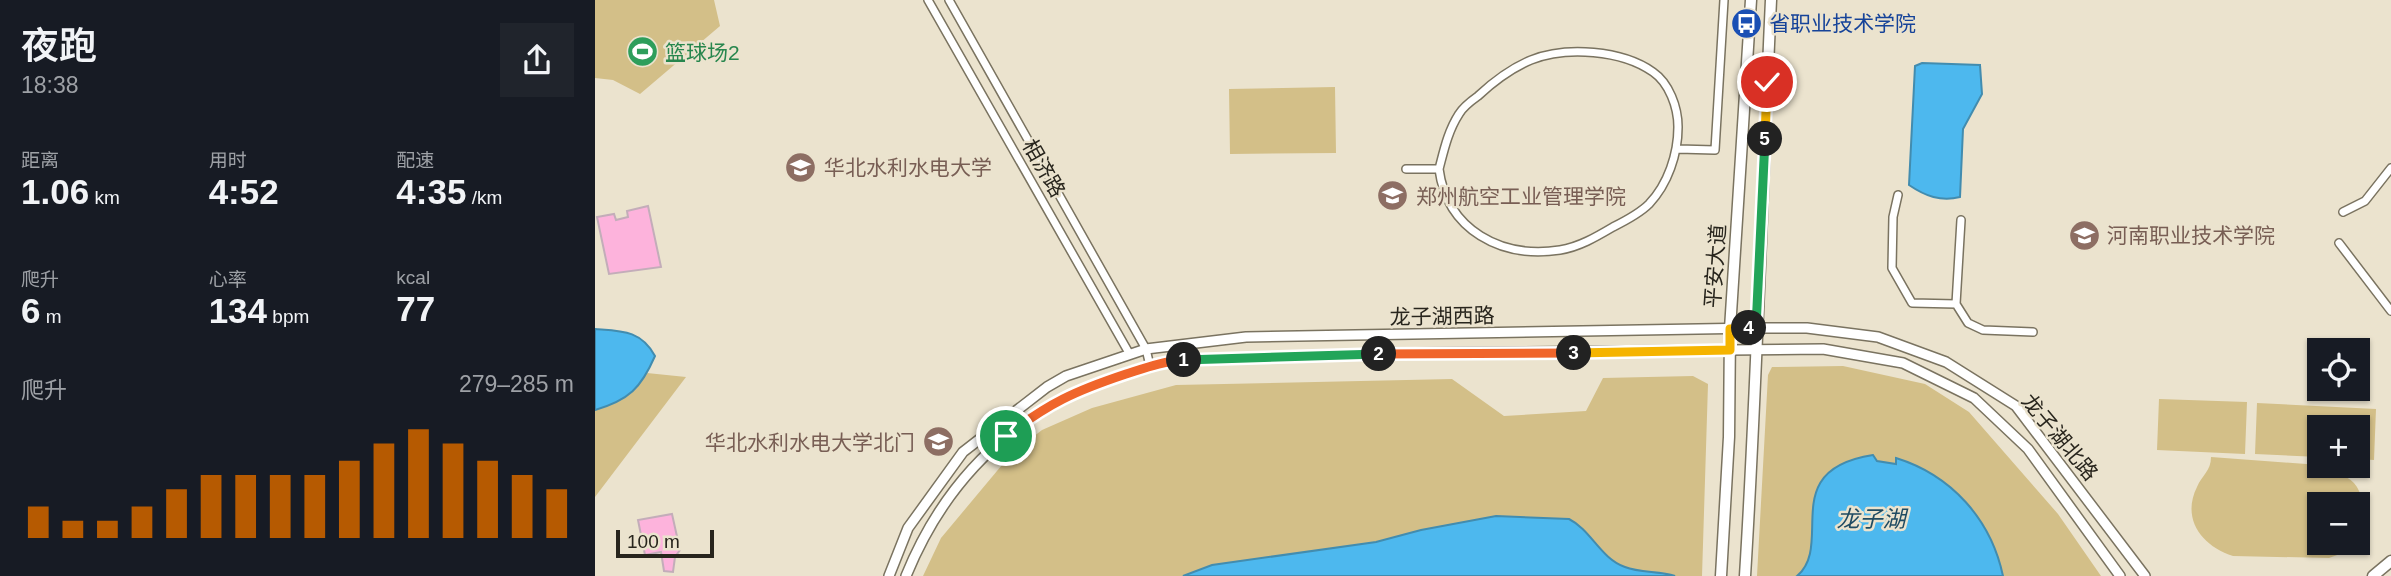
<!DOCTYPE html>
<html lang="zh">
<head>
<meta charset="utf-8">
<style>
  :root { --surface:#171b24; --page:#20242c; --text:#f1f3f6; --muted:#9ea1a6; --accent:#b65a01 }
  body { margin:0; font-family:Arial,"Noto Sans SC",sans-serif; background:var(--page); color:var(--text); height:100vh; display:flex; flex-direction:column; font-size:26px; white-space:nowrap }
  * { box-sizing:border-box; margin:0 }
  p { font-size:23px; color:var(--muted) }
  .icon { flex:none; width:38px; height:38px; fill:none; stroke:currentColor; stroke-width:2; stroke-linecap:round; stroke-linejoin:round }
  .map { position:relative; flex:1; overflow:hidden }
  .panel { display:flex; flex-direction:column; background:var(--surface); width:595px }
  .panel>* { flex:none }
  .fabs { position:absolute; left:1712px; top:338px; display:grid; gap:14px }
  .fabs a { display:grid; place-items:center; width:63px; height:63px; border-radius:0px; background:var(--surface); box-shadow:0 2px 5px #0004; font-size:35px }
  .scale { position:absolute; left:21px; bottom:18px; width:98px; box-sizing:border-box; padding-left:7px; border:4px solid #28251d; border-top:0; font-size:19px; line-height:24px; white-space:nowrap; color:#28251d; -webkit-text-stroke:5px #ebe3ce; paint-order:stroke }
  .pin { position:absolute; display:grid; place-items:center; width:60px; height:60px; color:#fff; margin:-30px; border:4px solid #fff; border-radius:50%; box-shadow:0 2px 7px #0007 }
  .km { position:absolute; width:35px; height:35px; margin:-18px; border-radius:50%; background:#222; color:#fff; font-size:19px; line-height:35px; text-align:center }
  .round { display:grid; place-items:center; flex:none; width:74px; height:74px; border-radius:0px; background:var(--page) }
  .summary { display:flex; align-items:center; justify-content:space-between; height:119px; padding:0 21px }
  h1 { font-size:38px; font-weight:600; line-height:52px }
  .figures { display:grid; grid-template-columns:repeat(3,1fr); gap:10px; height:119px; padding:7px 21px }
  .figures div { display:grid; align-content:center }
  .figures b { font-size:35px; font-weight:600 }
  .figures small { font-size:19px; font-weight:400 }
  .figures p { font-size:19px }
  .chart { height:196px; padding:14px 21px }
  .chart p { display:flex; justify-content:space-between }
  .chart svg { width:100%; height:126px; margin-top:7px; stroke:var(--accent); stroke-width:6 }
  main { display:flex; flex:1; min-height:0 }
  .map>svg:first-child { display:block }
  .green { fill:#d3bf88 }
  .water { fill:#4db8ee; stroke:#428caf; stroke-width:2 }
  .building { fill:#fdb3dc; stroke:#c3adb9; stroke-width:2 }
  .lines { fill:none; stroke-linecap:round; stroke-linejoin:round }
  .minor-casing { stroke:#7a7360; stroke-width:10 }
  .tertiary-casing { stroke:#7a7360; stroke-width:12 }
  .secondary-casing { stroke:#7a7360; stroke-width:13 }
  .minor { stroke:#fff; stroke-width:7 }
  .tertiary { stroke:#fff; stroke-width:9 }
  .secondary { stroke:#fff; stroke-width:10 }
  .split-1-casing { stroke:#fff; stroke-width:14 }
  .split-2-casing { stroke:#fff; stroke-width:14 }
  .split-3-casing { stroke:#fff; stroke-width:14 }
  .split-4-casing { stroke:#fff; stroke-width:14 }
  .split-5-casing { stroke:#fff; stroke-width:14 }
  .split-6-casing { stroke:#fff; stroke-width:14 }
  .split-1 { stroke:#f0652b; stroke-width:9 }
  .split-2 { stroke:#22a559; stroke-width:9 }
  .split-3 { stroke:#f0652b; stroke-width:9 }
  .split-4 { stroke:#f5b400; stroke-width:9 }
  .split-5 { stroke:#22a559; stroke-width:9 }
  .split-6 { stroke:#f5b400; stroke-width:9 }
  .labels { text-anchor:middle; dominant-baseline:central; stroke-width:5; stroke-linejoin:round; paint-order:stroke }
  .transit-label { font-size:21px; fill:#164399; stroke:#ebe3ce; text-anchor:start }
  .leisure-label { font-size:21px; fill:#27864d; stroke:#ebe3ce; text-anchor:start }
  .education-label { font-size:21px; fill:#785e54; stroke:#ebe3ce; text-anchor:start }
  .street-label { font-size:21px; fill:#28251d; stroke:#ebe3ce }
  .water-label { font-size:23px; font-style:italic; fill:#1f4b62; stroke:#ebe3ce }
</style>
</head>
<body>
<main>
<section class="panel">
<div class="summary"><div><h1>夜跑</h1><p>18:38</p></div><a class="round"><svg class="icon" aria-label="share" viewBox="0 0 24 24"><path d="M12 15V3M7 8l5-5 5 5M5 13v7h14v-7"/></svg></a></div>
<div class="figures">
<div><p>距离</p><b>1.06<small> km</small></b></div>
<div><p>用时</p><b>4:52</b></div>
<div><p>配速</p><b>4:35<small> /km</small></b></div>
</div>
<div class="figures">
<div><p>爬升</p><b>6<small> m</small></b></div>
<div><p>心率</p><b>134<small> bpm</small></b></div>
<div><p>kcal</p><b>77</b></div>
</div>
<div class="chart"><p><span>爬升</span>279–285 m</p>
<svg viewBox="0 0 160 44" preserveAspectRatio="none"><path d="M5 44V33M15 44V38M25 44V38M35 44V33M45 44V27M55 44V22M65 44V22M75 44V22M85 44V22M95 44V17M105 44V11M115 44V6M125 44V11M135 44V17M145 44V22M155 44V27"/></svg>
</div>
</section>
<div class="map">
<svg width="1796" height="576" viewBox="0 0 1796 576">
  <rect width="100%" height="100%" fill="#ebe3ce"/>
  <path class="green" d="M0,0H119L125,26L45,94L18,80L0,78Z
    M740,87L741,153L635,154L634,89Z
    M1248,366L1330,384L1374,412L1463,514L1506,576H1162L1173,375L1177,367Z
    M52,373L91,377L0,497V410C24,403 38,394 52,373Z
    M1098,376L1113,384L1107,576H328L346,538L417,453L447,430L497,408L581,385L857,379L909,416L991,411L1008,378Z
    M1564,399L1652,402L1650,454L1562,450Z
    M1662,403L1781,409L1779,460L1762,459V427H1724V457L1660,454Z
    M1616,457L1752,467L1751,477C1772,488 1769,516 1764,535L1762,537V504H1724V542L1758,543L1745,554L1734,558L1638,556C1607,546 1586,519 1602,487C1607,475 1616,471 1616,457Z"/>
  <path class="water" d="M1327,63L1385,65L1387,94L1368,129L1365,197C1346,202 1330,196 1314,185L1320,66Z
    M0,329C26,331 46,330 60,356C46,388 34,400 0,410Z
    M1278,455L1282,461L1301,464V458C1356,475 1396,519 1408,576H1202C1240,544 1181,470 1278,455Z
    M901,516L974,519C996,530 1006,559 1030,567C1045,573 1064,571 1080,576H588L617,565L781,542L826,530Z"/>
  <path class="building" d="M53,206L66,267L14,274L2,217L19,214L21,220L33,217L32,211Z
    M77,514L85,550L80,557L78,572L69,571L66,552L50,555L43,520Z"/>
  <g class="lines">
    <defs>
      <path id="minor" d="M333,0L534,353
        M354,0L551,349L555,366
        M1083,149L1120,150L1129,0
        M811,169H844C849,150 853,131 864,114C868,107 876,101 883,96C897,83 917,68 936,60C971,46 1027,50 1058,72C1074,83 1083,107 1083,127C1083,154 1073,184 1054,204C1044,214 1030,221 1018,227C1001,237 984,247 965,250C906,259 852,230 844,169
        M1303,195L1298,217L1297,268L1317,303L1361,304
        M1748,212L1770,201L1796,168
        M1366,220L1361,304L1373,323L1388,330L1438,332
        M1744,243L1796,311"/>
      <path id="tertiary" d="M294,576L313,528L368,452L452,387L471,376L551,349L651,337L1161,328H1212L1283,337L1351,362L1421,406L1550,576
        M311,576C361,453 454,387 581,360L821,353L1228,349L1308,363L1379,398L1433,449L1525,576"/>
      <path id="secondary" d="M1126,576L1134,437L1135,329L1156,0
        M1150,576C1162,384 1167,192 1176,0
        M1778,576L1796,561"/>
    </defs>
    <use href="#minor" class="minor-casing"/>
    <use href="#tertiary" class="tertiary-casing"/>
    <use href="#secondary" class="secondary-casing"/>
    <use href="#minor" class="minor"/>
    <use href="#tertiary" class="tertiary"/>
    <use href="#secondary" class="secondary"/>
  </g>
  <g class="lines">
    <defs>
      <path id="split-1" d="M411,436C454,403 480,391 531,374C550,368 569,361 589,360"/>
      <path id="split-2" d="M589,360L784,354"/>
      <path id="split-3" d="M784,354L979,353"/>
      <path id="split-4" d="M979,353L1135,350V329L1154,328"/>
      <path id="split-5" d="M1154,328H1161L1170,139"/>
      <path id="split-6" d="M1170,139L1172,82"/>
    </defs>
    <use href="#split-1" class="split-1-casing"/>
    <use href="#split-2" class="split-2-casing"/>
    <use href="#split-3" class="split-3-casing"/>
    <use href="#split-4" class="split-4-casing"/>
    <use href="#split-5" class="split-5-casing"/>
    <use href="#split-6" class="split-6-casing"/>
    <use href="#split-1" class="split-1"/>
    <use href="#split-2" class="split-2"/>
    <use href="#split-3" class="split-3"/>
    <use href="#split-4" class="split-4"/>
    <use href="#split-5" class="split-5"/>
    <use href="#split-6" class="split-6"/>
  </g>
  <defs>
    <symbol id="bus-disc" viewBox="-11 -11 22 22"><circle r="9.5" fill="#1a4fb4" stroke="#ebe3ce"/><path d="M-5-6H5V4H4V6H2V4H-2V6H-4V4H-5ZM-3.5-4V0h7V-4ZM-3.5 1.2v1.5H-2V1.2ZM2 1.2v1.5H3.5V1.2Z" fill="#fff"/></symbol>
    <symbol id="stadium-disc" viewBox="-11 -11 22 22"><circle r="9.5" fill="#2e9e5b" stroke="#ebe3ce"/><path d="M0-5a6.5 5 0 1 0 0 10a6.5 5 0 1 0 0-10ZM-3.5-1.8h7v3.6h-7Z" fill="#fff"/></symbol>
    <symbol id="university-disc" viewBox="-11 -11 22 22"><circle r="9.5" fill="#8d6e63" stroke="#ebe3ce"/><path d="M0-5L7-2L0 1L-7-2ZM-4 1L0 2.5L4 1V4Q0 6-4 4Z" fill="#fff"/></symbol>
  </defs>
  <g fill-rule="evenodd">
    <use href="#bus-disc" x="1134" y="6" width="35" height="35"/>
    <use href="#stadium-disc" x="30" y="34" width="35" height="35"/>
    <use href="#university-disc" x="188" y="150" width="35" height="35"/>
    <use href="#university-disc" x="780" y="178" width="35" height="35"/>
    <use href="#university-disc" x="1472" y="218" width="35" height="35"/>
    <use href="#university-disc" x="326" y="424" width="35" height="35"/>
  </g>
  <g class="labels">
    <g class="transit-label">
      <text x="1174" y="23">省职业技术学院</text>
    </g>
    <g class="leisure-label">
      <text x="70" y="52">篮球场2</text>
    </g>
    <g class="education-label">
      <text x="229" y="167">华北水利水电大学</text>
      <text x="821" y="196">郑州航空工业管理学院</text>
      <text x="1512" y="235">河南职业技术学院</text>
      <text x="320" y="442" text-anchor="end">华北水利水电大学北门</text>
    </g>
    <g class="street-label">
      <text transform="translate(449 168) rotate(60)">相济路</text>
      <text transform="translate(1120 266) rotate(-86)">平安大道</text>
      <text transform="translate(847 316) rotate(-1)">龙子湖西路</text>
      <text transform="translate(1465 437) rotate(50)">龙子湖北路</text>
    </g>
    <g class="water-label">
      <text x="1276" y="519">龙子湖</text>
    </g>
  </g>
</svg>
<div class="fabs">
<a><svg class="icon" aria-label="locate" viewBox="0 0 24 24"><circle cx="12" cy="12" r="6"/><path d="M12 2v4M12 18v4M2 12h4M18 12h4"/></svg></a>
<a>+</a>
<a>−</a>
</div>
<div class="scale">100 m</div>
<div class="pin" style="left:411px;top:436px;background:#1e9e55"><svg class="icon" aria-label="arrive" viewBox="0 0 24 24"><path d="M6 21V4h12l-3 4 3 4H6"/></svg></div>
<div class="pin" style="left:1172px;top:82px;background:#d93025"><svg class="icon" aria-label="check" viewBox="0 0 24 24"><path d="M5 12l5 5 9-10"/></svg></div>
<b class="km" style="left:589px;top:360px">1</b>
<b class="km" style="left:784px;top:354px">2</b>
<b class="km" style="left:979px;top:353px">3</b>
<b class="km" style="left:1154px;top:328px">4</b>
<b class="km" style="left:1170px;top:139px">5</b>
</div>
</main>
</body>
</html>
